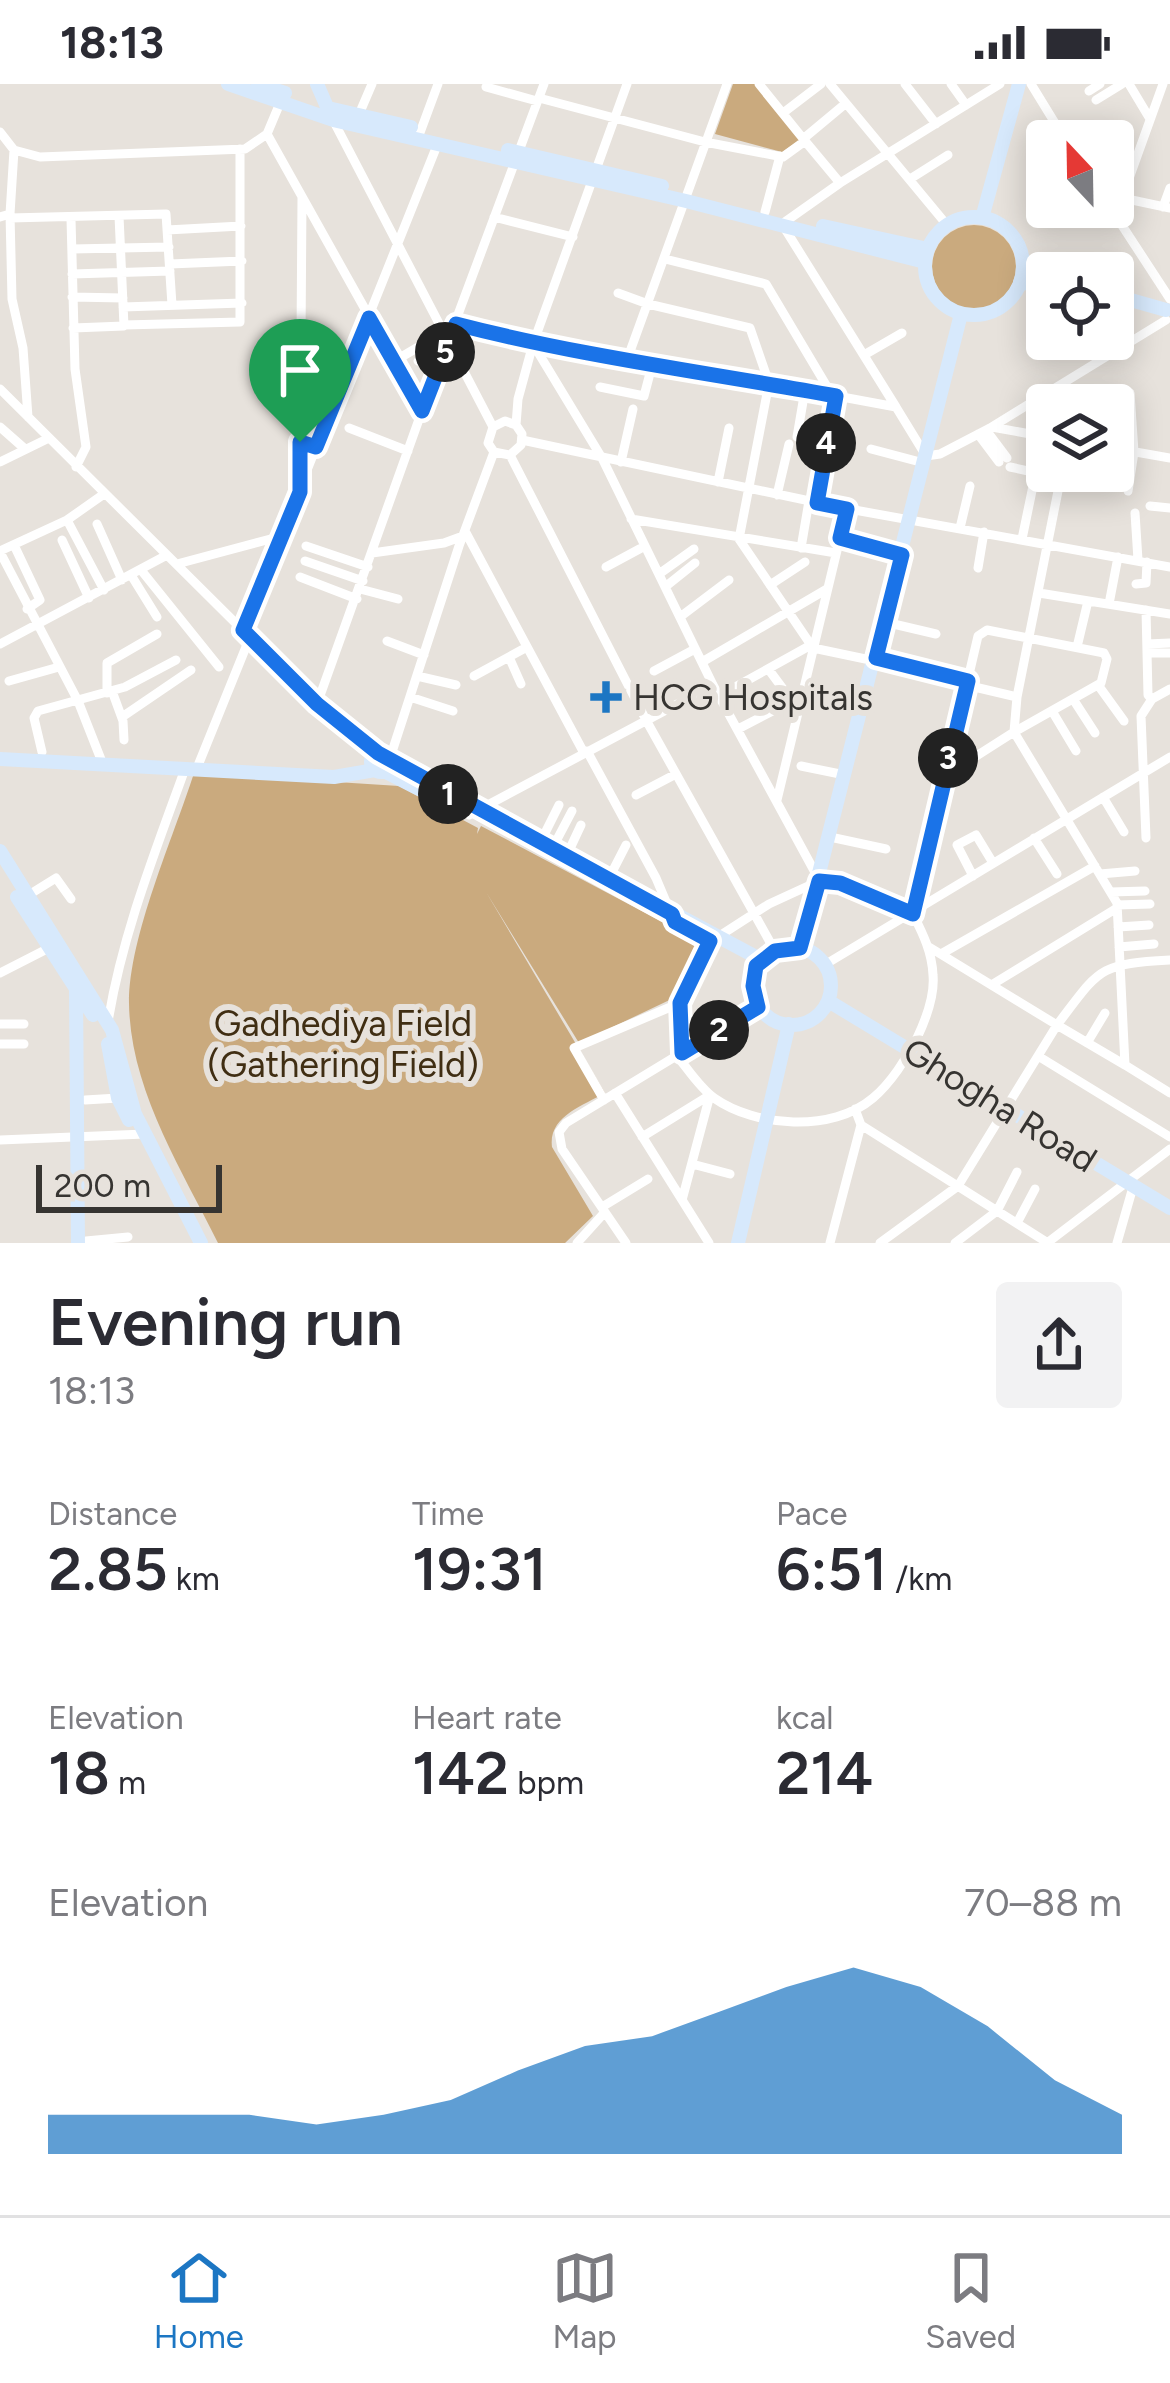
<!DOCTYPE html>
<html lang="en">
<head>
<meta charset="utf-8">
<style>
  :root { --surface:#fff; --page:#f2f2f3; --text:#2b2b33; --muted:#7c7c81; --line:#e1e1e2; --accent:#1c76c3 }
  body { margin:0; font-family:Figtree,sans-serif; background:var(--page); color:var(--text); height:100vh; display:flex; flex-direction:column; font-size:45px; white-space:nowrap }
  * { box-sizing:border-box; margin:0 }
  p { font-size:39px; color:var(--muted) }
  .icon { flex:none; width:66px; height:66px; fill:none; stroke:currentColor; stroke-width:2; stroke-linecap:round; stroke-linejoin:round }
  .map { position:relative; height:1159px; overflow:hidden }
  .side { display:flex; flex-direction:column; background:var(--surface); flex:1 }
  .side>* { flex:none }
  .needle { width:78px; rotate:338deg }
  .controls { position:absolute; left:1026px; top:36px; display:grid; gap:24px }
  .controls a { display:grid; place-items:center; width:108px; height:108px; border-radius:12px; background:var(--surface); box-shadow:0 6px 30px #0003; font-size:60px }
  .scale { position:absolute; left:36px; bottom:30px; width:186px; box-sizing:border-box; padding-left:12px; border:6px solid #363431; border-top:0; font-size:33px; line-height:42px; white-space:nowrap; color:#363431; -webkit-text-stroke:9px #e7e2dc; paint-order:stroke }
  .pin { position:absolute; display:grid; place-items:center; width:102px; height:102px; color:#fff; margin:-123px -51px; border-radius:50% 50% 50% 0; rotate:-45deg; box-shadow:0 0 12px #0007 }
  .pin .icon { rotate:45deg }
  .km { position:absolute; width:60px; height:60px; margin:-30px; border-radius:50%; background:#222; color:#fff; font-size:33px; line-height:60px; text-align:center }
  .round { display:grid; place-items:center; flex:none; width:126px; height:126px; border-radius:12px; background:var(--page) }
  .head { display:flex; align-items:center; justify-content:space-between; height:204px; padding:0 48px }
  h1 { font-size:66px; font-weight:600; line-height:90px }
  .metrics { display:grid; grid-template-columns:repeat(3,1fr); gap:18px; height:204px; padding:12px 48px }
  .metrics div { display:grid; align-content:center }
  .metrics b { font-size:60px; font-weight:600 }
  .metrics small { font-size:33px; font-weight:400 }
  .metrics p { font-size:33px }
  .chart { height:336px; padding:24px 48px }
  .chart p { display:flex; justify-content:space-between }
  .chart svg { width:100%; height:216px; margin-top:12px; fill:var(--accent); opacity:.7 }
  .status { display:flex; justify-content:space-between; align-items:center; height:84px; padding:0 60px; background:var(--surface); direction:ltr }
  .status svg { height:33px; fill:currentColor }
  .tabs { display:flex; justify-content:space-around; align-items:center; height:168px; border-top:3px solid var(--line); background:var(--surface); font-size:33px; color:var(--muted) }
  .tabs a { display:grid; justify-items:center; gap:6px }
  .tabs .on { color:var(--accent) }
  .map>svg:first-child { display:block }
  .green { fill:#caaa7e }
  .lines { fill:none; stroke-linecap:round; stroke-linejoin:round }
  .minor { stroke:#fff; stroke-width:9 }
  .major { stroke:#d7e9fc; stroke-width:14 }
  .route-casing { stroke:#fff; stroke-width:24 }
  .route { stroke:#1a73e8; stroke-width:15 }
  .poi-dot { fill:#1c76c3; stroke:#e7e2dc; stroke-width:4.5 }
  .labels { text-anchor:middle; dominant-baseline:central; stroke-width:12; stroke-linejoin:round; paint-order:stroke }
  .poi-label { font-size:36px; fill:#363431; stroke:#e7e2dc; text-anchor:start }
  .park-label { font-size:36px; fill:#402e13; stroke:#e7e2dc }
  .street-label { font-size:36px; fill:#363431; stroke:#e7e2dc }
</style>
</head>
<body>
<div class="status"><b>18:13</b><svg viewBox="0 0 49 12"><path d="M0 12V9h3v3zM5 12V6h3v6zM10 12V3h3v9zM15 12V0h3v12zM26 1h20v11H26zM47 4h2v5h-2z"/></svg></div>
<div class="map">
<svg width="1170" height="1159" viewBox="0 0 1170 1159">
  <rect width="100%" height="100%" fill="#e7e2dc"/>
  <path class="green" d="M733,0H755L800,56L782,68L715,50Z
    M932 183a42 42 0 1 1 84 0a42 42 0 1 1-84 0Z
    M194,689L399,702L478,744L477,750L481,742L704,860L678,912L579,959L486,808L605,1009C582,1022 548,1033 552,1063L593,1132L565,1159H218C181,1084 130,1005 129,919C129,852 173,755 194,689Z"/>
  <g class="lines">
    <path class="minor" d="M830,0L947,141
      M905,0L936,40
      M951,0L966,21
      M1031,0L1066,57
      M1129,0L1150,35
      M486,3L537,17
      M1089,7L1100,0
      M539,14L705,58L783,73L805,57L759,0
      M1096,16L1122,0
      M783,29L821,0
      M357,35L372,0
      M333,36L493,343
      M0,48L14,66L40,73L245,65L267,50L280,19
      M267,50L422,327L544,0
      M418,54L438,0
      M803,55L845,20
      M805,57L840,99
      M910,95L948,71
      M1113,112L1170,124
      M1122,114L1163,0
      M1110,123L1170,215
      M1163,123L1170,104
      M765,128L780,72
      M10,130L12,215L23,264L28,333
      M0,133L10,130L14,66
      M494,133L573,153
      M10,134L166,130L172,221
      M71,135L75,285L86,363L76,383
      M167,146L241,142
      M72,165L169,163
      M665,175L766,200L832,311
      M170,180L242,177
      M72,190L170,187
      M618,209L648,220L750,244L769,299L739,455L813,564L875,577
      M72,213L123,214
      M123,223L242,219
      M456,240L533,260L628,273L727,0
      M124,241L240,238V65
      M73,244L124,242L119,132
      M533,260L602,374L713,601L817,792
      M276,262L301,263
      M864,271L902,249
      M403,272L442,249
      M621,272L896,323L926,372L940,370L990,344L1166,236
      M418,277L447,259
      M600,303L644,312L653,278
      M0,305L317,620L378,669
      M1102,321L1125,307L1130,309L1134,368L1128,407
      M896,323L782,140L840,99L1000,0
      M516,341L505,337L493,343L488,359L494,368L510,371L521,361L522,350L516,341L518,315L533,260L627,0
      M0,343L25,365
      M992,343L1047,353
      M349,344L408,367
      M986,346L1007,374
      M978,350L999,378
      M797,353L805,306
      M522,356L838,423L1170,483
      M1113,364L1170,374
      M871,365L924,379
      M510,371L646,636L775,867
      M0,378L47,355
      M621,378L633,325
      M1010,383L1061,394
      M300,397L302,114
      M718,398L729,344
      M777,411L789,360
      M817,419L835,312
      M1150,422L1170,424
      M1135,429L1138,476
      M631,435L836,469
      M67,436L104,410
      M97,440L122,496
      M960,444L970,402
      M465,447L584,669
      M840,455L902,471
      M1022,455L1033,402
      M62,456L89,514
      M14,461L40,516L27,525
      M306,462L368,483
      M801,464L809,417
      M0,467L67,436L104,506
      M0,468L78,617L102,678
      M372,469L444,459L463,452
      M305,477L363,497
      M177,480L282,452
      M606,483L645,462
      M978,484L984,448
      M141,486L219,583
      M659,490L694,465
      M131,491L157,533
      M300,493L357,515
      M1136,500L1146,499L1147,478
      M770,501L805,478
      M665,503L695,479
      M360,505L398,515
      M1039,509L1170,530
      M1109,520L1118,473
      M1146,526L1148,611L1152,615L1170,605
      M680,533L729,496
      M885,538L936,550
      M243,546L438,59
      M387,557L424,571
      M0,560L167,471
      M1147,560L1170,559
      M1077,563L1088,517
      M1147,569H1170
      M509,573L521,600
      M876,574L967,597
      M702,578L827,505
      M654,587L695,565
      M417,592L456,601
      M474,592L527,563
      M9,597L59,583
      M1098,601L1124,637
      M112,607L123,637L124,656
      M107,609V579L157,550
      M719,612L811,561
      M410,613L453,627
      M1017,613L1062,387
      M1073,615L1095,649
      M317,620L422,327
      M1052,627L1076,667
      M122,633L191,586
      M738,645L792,617L769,586
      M587,667L656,794L675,839
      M42,668L34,634L38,627L125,603L176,576
      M390,674L459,462L494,368
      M801,682L845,691
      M197,684L250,553
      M945,692L1014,648L1017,613L966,601
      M636,711L676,690
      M1103,713L1124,748
      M777,716L847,425
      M469,731L713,601
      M830,753L886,765
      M1034,754L1057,790
      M1146,754L1141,632L1152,615
      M540,759L559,721
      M552,765L572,727
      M566,773L581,741
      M1100,790L1135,787
      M973,792L957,761L976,751L993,779
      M608,796L626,761
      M1111,808L1145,807
      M27,812L56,794L71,815
      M1117,821L1150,820
      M913,830L978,552L987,546L1104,569L1107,575L1101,599L1014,648L1117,819L1125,981L1170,1009
      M1118,843L1149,841
      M929,863L1057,941C1100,885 1097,880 1170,876
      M1119,863L1154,860
      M941,870L1095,782
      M826,880L1170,673
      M0,889L47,865
      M993,900L1117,824
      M108,938C122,851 155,768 185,685
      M0,940H24
      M1087,959L1105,929
      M0,960H24
      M677,972C688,985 699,1003 714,1014C755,1043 832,1049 873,1014C890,1000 907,974 917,954C926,935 935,912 933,891C932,868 923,850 913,830L840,799L819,797L769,820L710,858L680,919L682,969
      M1038,972L1170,1053
      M615,1009L709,1159
      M85,1016L118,1014
      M604,1016L574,964L680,919
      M855,1025L861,1041L1048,1159
      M642,1053L710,1011
      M0,1056L145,1050
      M692,1080L730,1090
      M682,1116L710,1011
      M602,1123L648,1095
      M1017,1139L1035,1105
      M86,1157L128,1153
      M577,1159L605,1128
      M626,1159L562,1065L559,1048L566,1039L757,923
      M830,1159L861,1041
      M880,1159L958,1102L1057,941L1125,981
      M955,1159L997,1127L1017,1088
      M1047,1159L1170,1065
      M1117,1159L1133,1103"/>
    <path class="major" d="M228,0L333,36L686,117L925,178
      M258,0L285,9
      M317,0L331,32
      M328,24L411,43
      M508,66L662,102
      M925 182a49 49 0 1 1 98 0a49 49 0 1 1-98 0Z
      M982,134L1019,0
      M823,142L928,165
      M1023,185L1047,192
      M1020,198L1047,204
      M1113,211L1166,226
      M371 678a10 10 0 1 1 20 0a10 10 0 1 1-20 0Z
      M0,675L334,693L375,686
      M390,677L762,876
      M384,687L460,726
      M0,767L112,946L135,1030L201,1159
      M17,813L93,931
      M753 902a39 39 0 1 1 78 0a39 39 0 1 1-78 0Z
      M800,864L961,230
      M76,906L78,1159
      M830,918L1170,1124
      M108,960L118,1014L129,1036
      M738,1159L789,940"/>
  </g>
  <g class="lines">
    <defs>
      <path id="route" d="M369,234L422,327L456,240C579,272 710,289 836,312L817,419L847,425L840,454L902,471L876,574L968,597L913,830L840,799L819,797L800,864L775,867L756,882L753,902L758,923L682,969L680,919L710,857L675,838L672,830L378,669L317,620L243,546L300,408V358L316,363Z"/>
    </defs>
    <use href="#route" class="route-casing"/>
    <use href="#route" class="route"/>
  </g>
  <path class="poi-dot" d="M600 595h12v12h12v12h-12v12h-12v-12h-12v-12h12z"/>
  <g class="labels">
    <g class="poi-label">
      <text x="633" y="613">HCG Hospitals</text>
    </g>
    <g class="park-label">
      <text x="343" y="939">Gadhediya Field<tspan x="343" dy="41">(Gathering Field)</tspan></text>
    </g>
    <g class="street-label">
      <text transform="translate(1000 1021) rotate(32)">Ghogha Road</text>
    </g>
  </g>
</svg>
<div class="controls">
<a><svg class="needle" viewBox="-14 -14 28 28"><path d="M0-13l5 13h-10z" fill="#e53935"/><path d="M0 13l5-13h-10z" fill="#7c7c81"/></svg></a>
<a><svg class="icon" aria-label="locate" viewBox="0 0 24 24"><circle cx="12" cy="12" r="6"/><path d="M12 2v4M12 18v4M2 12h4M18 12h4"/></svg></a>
<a><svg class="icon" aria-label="layers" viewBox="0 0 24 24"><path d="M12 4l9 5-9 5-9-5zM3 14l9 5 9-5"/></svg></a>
</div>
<div class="scale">200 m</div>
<div class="pin" style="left:300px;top:358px;background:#1e9e55"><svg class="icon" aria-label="arrive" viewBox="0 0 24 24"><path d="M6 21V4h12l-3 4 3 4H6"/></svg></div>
<b class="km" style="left:448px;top:710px">1</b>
<b class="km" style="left:719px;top:946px">2</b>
<b class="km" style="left:948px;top:674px">3</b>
<b class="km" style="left:826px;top:359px">4</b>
<b class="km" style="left:445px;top:268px">5</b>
</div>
<section class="side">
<div class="head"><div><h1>Evening run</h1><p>18:13</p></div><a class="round"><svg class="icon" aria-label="share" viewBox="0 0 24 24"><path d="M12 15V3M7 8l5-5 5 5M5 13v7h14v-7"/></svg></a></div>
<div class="metrics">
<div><p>Distance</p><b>2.85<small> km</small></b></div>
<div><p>Time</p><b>19:31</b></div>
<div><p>Pace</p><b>6:51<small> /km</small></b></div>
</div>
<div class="metrics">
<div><p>Elevation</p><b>18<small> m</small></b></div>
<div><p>Heart rate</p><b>142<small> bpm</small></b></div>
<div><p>kcal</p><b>214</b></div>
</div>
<div class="chart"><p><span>Elevation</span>70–88 m</p>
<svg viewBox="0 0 160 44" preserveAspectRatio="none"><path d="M0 44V36L10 36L20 36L30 36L40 38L50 36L60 33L70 27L80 22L90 20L100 15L110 10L120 6L130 10L140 18L150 29L160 36V44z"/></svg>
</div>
</section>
<nav class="tabs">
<a class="on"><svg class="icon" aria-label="home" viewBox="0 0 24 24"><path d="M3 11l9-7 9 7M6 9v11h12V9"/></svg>Home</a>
<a><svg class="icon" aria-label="map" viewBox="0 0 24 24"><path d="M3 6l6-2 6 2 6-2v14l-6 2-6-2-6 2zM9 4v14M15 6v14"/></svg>Map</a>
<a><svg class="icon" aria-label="saved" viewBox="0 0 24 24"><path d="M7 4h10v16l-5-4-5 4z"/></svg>Saved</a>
</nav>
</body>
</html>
